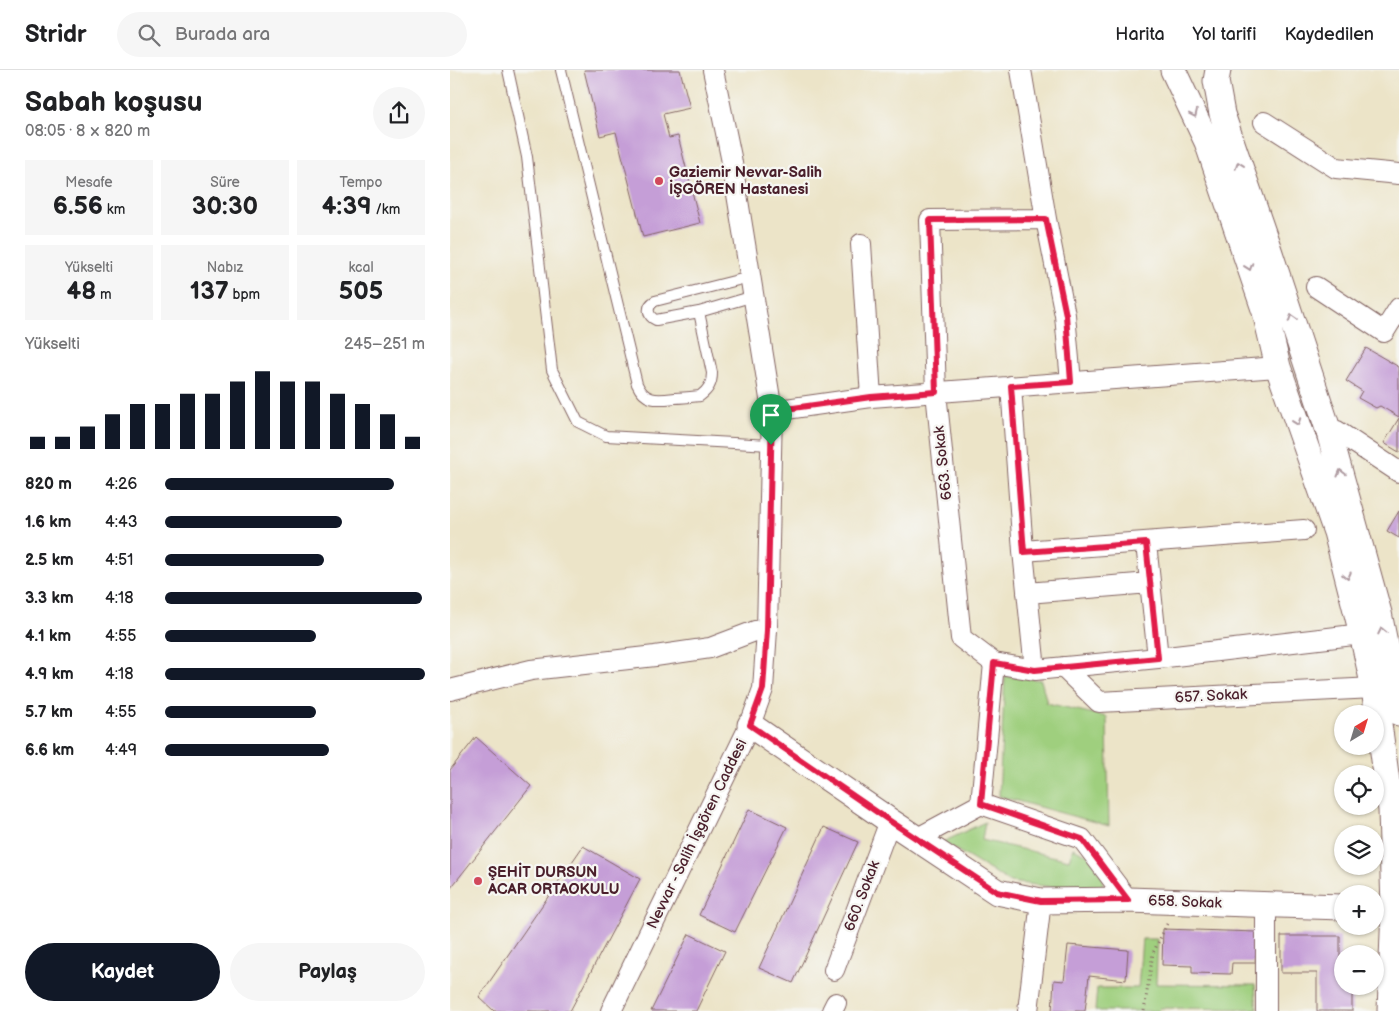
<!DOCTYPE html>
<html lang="tr">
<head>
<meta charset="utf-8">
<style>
  :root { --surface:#fff; --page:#f6f6f6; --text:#202124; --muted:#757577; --line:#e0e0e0; --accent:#111827 }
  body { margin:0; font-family:"Balsamiq Sans",sans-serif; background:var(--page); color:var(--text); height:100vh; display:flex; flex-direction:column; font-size:19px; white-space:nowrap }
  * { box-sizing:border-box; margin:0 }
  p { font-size:16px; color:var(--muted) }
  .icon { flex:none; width:28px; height:28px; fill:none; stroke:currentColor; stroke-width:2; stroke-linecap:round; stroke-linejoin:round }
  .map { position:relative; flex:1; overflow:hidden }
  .panel { display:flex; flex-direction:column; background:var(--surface); width:450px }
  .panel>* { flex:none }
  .needle { width:32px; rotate:38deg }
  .buttons { position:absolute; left:884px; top:635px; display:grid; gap:10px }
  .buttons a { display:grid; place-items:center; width:50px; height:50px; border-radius:50%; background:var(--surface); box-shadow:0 1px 4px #0004; font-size:25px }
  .pin { position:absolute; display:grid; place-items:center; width:42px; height:42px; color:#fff; margin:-51px -21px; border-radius:50% 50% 50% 0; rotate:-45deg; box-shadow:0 0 5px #0007 }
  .pin .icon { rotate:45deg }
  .round { display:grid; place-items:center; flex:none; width:52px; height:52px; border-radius:26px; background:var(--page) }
  .overview { display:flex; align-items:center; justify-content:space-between; height:85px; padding:0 25px }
  h1 { font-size:28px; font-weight:800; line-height:38px }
  .figures { display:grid; grid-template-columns:repeat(3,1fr); gap:8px; height:85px; padding:5px 25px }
  .figures div { display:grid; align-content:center; border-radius:0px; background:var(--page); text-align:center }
  .figures b { font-size:25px; font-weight:800 }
  .figures small { font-size:14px; font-weight:400 }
  .figures p { font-size:14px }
  .chart { height:140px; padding:10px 25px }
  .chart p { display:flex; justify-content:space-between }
  .chart svg { width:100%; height:90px; margin-top:5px; stroke:var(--accent); stroke-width:6 }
  .action { display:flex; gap:10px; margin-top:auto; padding:10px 25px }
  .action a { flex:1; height:58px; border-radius:30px; background:var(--accent); color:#fff; font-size:20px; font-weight:800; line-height:58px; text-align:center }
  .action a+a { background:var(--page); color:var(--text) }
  ul { padding:0 25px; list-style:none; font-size:16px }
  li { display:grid; grid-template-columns:80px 60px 1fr; align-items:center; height:38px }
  li i { height:12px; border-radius:6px; background:var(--accent) }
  header { display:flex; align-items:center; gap:30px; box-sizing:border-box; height:70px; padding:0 25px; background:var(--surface); border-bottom:1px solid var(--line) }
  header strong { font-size:24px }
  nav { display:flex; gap:28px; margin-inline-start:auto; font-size:18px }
  .search { width:350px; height:45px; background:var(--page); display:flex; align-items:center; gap:12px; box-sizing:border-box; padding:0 18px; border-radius:28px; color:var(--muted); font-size:19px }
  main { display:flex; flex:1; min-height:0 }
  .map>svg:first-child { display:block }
  .green { fill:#9fcf7e; stroke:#747754 }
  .building { fill:#c59ed7 }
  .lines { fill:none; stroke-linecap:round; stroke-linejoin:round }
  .service-casing { stroke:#836462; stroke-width:12 }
  .minor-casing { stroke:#836462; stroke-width:22 }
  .tertiary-casing { stroke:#836462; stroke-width:27 }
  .path { stroke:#836462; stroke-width:3; stroke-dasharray:1 4; stroke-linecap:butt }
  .service { stroke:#fff; stroke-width:10 }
  .minor { stroke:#fff; stroke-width:20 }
  .tertiary { stroke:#fff; stroke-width:25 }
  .oneway { stroke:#ae9aa0 }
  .route-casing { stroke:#fff; stroke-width:10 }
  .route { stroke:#e11d48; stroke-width:6 }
  .poi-dot { fill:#d1495b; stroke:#f6f6f2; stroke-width:2 }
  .labels { text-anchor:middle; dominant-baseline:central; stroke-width:4.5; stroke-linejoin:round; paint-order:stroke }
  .poi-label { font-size:15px; font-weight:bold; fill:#4a1f2b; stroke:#f6f6f2; text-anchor:start }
  .street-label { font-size:15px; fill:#4a1f2b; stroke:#f6f6f2 }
</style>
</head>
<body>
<header>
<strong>Stridr</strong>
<div class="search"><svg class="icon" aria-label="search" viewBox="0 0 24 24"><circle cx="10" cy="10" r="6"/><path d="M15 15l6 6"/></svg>Burada ara</div>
<nav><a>Harita</a><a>Yol tarifi</a><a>Kaydedilen</a></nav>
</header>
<main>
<section class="panel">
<div class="overview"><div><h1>Sabah koşusu</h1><p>08:05 · 8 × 820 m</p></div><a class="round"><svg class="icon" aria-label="share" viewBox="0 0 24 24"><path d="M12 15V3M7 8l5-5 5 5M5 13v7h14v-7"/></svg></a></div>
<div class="figures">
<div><p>Mesafe</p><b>6.56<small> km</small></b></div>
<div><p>Süre</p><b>30:30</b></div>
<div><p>Tempo</p><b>4:39<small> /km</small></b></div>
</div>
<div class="figures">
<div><p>Yükselti</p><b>48<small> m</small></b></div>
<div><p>Nabız</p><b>137<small> bpm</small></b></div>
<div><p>kcal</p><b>505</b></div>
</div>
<div class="chart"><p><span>Yükselti</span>245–251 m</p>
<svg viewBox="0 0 160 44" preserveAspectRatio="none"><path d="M5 44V38M15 44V38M25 44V33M35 44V27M45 44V22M55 44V22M65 44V17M75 44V17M85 44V11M95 44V6M105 44V11M115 44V11M125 44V17M135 44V22M145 44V27M155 44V38"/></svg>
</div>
<ul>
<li><b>820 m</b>4:26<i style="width:88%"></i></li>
<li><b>1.6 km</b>4:43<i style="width:68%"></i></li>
<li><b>2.5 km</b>4:51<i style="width:61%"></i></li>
<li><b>3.3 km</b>4:18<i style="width:99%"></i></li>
<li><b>4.1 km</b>4:55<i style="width:58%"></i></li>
<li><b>4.9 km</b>4:18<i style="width:100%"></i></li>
<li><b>5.7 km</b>4:55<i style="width:58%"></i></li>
<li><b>6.6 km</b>4:49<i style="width:63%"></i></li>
</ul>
<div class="action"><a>Kaydet</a><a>Paylaş</a></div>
</section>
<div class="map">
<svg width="949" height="941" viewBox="0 0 949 941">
  <rect width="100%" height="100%" fill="#f6f6f2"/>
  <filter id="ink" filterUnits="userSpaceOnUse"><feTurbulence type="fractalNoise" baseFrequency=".02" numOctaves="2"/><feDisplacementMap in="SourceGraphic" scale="10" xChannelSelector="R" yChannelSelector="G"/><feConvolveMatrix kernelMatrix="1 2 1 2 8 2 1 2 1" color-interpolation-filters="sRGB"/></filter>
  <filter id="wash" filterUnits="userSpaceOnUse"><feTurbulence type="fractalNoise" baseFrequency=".0096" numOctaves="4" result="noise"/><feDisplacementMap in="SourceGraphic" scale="20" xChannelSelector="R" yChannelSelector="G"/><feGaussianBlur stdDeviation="1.12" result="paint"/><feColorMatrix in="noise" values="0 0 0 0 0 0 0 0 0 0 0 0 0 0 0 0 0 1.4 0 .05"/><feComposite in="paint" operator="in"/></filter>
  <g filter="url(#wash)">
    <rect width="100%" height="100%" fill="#ece4c8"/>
    <path class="green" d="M555,606L591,610L597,633L657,647L659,756L549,726Z
      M535,752L532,770L619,790L623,778L638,785L652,806L654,823L560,812L493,772Z
      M692,869H708L706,914L805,915L807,939L710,938L709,941H645L647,918H688Z"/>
    <g id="blocks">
      <path class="building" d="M134,0H230L240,38L213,44L219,68L228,66L250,153L193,167L166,62L150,66Z
        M916,278L949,297V347L930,336L926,338L908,328L912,321L896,311Z
        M949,348V382L934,373Z
        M949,441V468L937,461Z
        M26,667L81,716L0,819V700Z
        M299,739L337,757L285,862L249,845Z
        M374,757L408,772L343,913L309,898Z
        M133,776L190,809L120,941H44L29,927Z
        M713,859L807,862L805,893H782L781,904L742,903V896L712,895Z
        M239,864L275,881L246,941H201Z
        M831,866H890V900H892V916H902V941H867V903H831Z
        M618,875L678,880L676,910L639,906L635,941H602L604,910L614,911Z"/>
    </g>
  </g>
  <g filter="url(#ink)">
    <use href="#blocks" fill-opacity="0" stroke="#836462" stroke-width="1"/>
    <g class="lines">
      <defs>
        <path id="service" d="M58,0L77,87L102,300L128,352L156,366L321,375
          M111,0L187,314C195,332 207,330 225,328C233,328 241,327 250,326C258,320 262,314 262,303L249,242L304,226
          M249,242L206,250C197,246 196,236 205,231L300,207"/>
        <path id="minor" d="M571,0L596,149
          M814,52L886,98L949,104
          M411,174L421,327
          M866,217L934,262L949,238
          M561,316L573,481L585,600L708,588L912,564
          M322,341L421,327L828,297
          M878,359L887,361L949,402
          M696,473L708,588
          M573,481L854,460
          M577,523L700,513
          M544,593L585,600
          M613,597L649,632L924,618
          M0,620L81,600L205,586L260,578L305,561L317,560
          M531,734L544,593L511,568L486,322L480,150L596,149L615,245L621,312
          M466,769L531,734L632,769L678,830
          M384,900L440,751
          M161,941L300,655L313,619L317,560L322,341L281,87L263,0
          M382,941L386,933
          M578,941L591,831
          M816,941V834"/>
        <path id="tertiary" d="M723,0L757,72L815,242L828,297L886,462L912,564L924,618L941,740L944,838L940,941
          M768,0L766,11L772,44L819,180L878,359L929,543L949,643
          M300,655L440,751L547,822L591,831L678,830L892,837"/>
      </defs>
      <use href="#service" class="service-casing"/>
      <use href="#minor" class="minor-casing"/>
      <use href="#tertiary" class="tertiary-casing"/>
      <path class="path" d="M694,941L703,883L718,852"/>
      <use href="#service" class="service"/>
      <use href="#minor" class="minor"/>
      <use href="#tertiary" class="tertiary"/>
    </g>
    <defs><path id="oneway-chevron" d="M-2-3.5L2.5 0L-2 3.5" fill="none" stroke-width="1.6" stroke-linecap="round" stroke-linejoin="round" transform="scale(1.25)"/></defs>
    <g class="oneway">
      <use href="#oneway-chevron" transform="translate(744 44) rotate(65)"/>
      <use href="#oneway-chevron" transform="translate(789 95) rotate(-109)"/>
      <use href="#oneway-chevron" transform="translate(799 197) rotate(71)"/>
      <use href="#oneway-chevron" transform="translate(842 248) rotate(-108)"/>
      <use href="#oneway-chevron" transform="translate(847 352) rotate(70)"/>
      <use href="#oneway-chevron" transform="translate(891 403) rotate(-105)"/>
      <use href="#oneway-chevron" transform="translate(897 506) rotate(76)"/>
      <use href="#oneway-chevron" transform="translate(932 561) rotate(-102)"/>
    </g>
  </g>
  <g class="lines" filter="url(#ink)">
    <defs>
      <path id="route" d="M596,149L616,245L621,312L561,316L574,482L696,473L708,588L585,600L544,593L531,734L632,769L678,830L591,831L547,822L440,751L300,655L313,619L317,560L322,341L421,327L486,322L480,150Z"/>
    </defs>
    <use href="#route" class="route-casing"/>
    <use href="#route" class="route"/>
  </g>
  <g class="poi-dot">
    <circle cx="209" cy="111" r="5"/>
    <circle cx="28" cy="811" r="5"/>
  </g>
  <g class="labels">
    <g class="poi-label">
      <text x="219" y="102">Gaziemir Nevvar-Salih<tspan x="219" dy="17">İŞGÖREN Hastanesi</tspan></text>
      <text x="38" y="802">ŞEHİT DURSUN<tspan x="38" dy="17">ACAR ORTAOKULU</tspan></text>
    </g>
    <g class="street-label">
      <text transform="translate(493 393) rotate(-96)">663. Sokak</text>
      <text transform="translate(761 626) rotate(-3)">657. Sokak</text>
      <text transform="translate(247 764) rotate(-64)">Nevvar - Salih İşgören Caddesi</text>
      <text transform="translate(412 826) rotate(-69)">660. Sokak</text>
      <text transform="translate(735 832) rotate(2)">658. Sokak</text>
    </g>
  </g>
</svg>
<div class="buttons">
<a><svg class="needle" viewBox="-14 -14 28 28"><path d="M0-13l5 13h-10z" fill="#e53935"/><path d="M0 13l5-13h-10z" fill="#757577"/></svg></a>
<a><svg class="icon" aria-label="locate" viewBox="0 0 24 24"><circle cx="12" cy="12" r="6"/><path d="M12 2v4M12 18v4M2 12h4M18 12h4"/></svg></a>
<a><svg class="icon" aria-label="layers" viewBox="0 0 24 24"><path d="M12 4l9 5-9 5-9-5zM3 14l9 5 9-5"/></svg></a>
<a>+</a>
<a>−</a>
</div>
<div class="pin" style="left:321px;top:375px;background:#1e9e55"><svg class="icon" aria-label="arrive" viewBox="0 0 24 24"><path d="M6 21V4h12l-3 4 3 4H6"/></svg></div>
</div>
</main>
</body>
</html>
